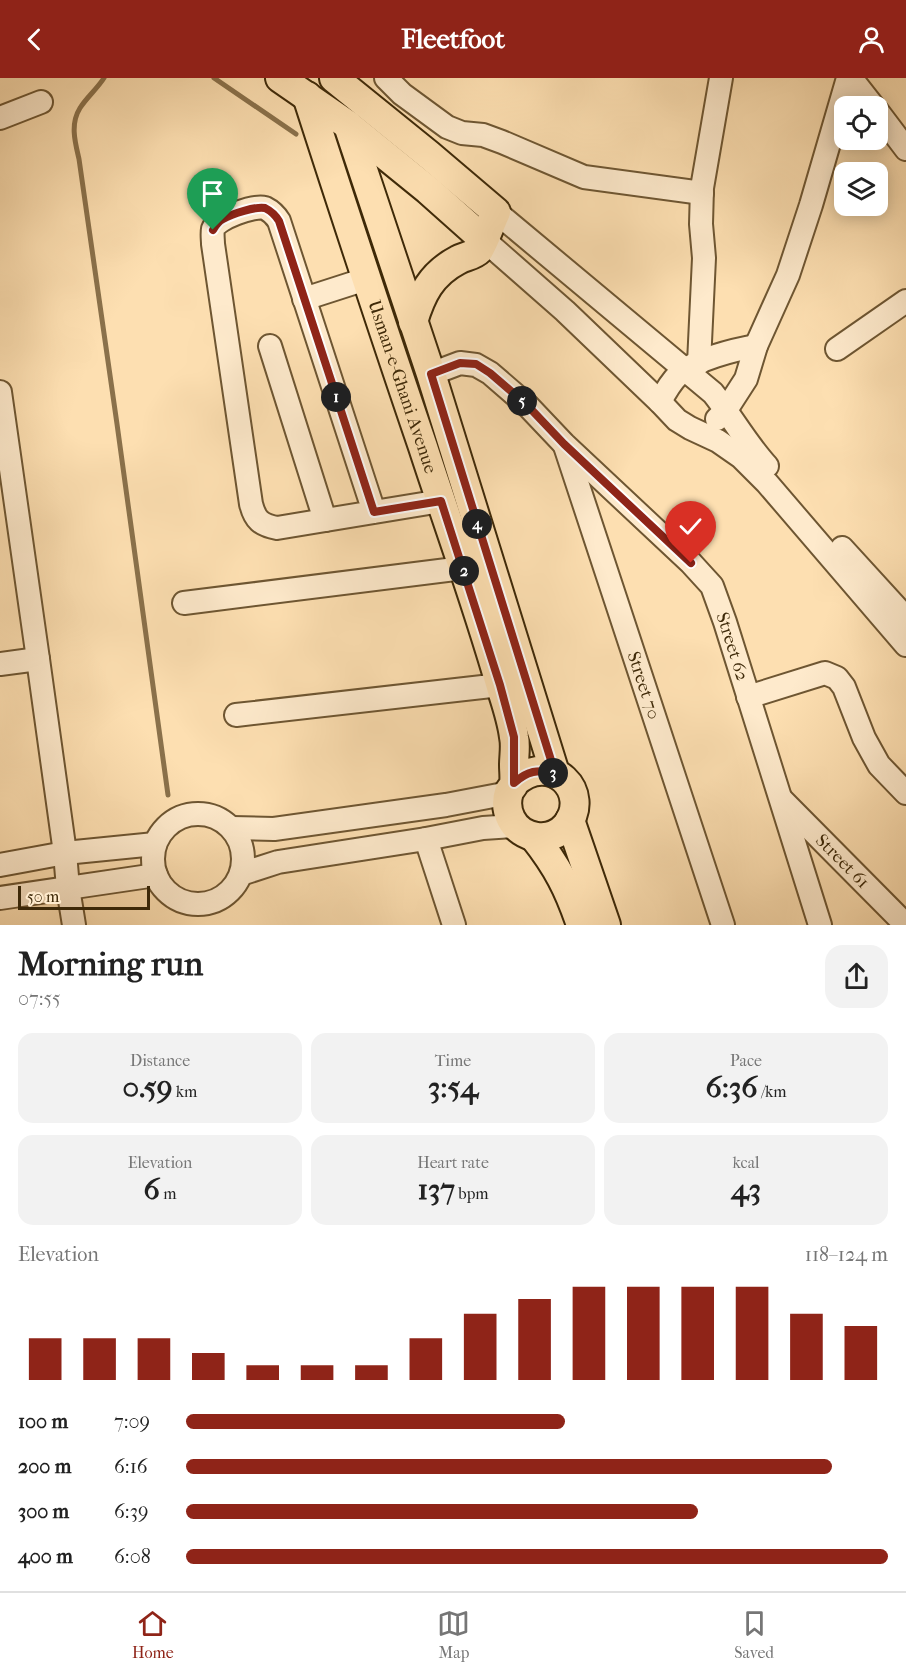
<!DOCTYPE html>
<html lang="en">
<head>
<meta charset="utf-8">
<style>
  :root { --surface:#fff; --page:#f2f2f2; --text:#222; --muted:#767676; --line:#e0e0e0; --accent:#8f2418 }
  body { margin:0; font-family:"IM FELL French Canon",serif; background:var(--page); color:var(--text); height:100vh; display:flex; flex-direction:column; font-size:22px; white-space:nowrap }
  * { box-sizing:border-box; margin:0 }
  p { font-size:20px; color:var(--muted) }
  .icon { flex:none; width:33px; height:33px; fill:none; stroke:currentColor; stroke-width:2; stroke-linecap:round; stroke-linejoin:round }
  .map { position:relative; height:847px; overflow:hidden }
  .sheet { display:flex; flex-direction:column; background:var(--surface); flex:1 }
  .sheet>* { flex:none }
  .fabs { position:absolute; left:834px; top:18px; display:grid; gap:12px }
  .fabs a { display:grid; place-items:center; width:54px; height:54px; border-radius:12px; background:var(--surface); box-shadow:0 3px 15px #0003; font-size:30px }
  .scale { position:absolute; left:18px; bottom:15px; width:132px; box-sizing:border-box; padding-left:6px; border:3px solid #3e2908; border-top:0; font-size:16px; line-height:21px; white-space:nowrap; color:#3e2908; -webkit-text-stroke:4px #feeacc; paint-order:stroke }
  .pin { position:absolute; display:grid; place-items:center; width:51px; height:51px; color:#fff; margin:-62px -26px; border-radius:50% 50% 50% 0; rotate:-45deg; box-shadow:0 0 6px #0007 }
  .pin .icon { rotate:45deg }
  .km { position:absolute; width:30px; height:30px; margin:-15px; border-radius:50%; background:#222; color:#fff; font-size:16px; line-height:30px; text-align:center }
  .round { display:grid; place-items:center; flex:none; width:63px; height:63px; border-radius:18px; background:var(--page) }
  .headline { display:flex; align-items:center; justify-content:space-between; height:102px; padding:0 18px }
  h1 { font-size:33px; font-weight:700; line-height:45px }
  .figures { display:grid; grid-template-columns:repeat(3,1fr); gap:9px; height:102px; padding:6px 18px }
  .figures div { display:grid; align-content:center; border-radius:15px; background:var(--page); text-align:center }
  .figures b { font-size:30px; font-weight:700 }
  .figures small { font-size:16px; font-weight:400 }
  .figures p { font-size:16px }
  .chart { height:168px; padding:12px 18px }
  .chart p { display:flex; justify-content:space-between }
  .chart svg { width:100%; height:108px; margin-top:6px; stroke:var(--accent); stroke-width:6 }
  ul { padding:0 18px; list-style:none; font-size:20px }
  li { display:grid; grid-template-columns:96px 72px 1fr; align-items:center; height:45px }
  li i { height:15px; border-radius:8px; background:var(--accent) }
  header { display:flex; justify-content:space-between; align-items:center; height:78px; padding:0 18px; background:var(--accent); color:#fff; font-size:27px; font-weight:700 }
  .tabs { display:flex; justify-content:space-around; align-items:center; height:84px; border-top:2px solid var(--line); background:var(--surface); font-size:16px; color:var(--muted) }
  .tabs a { display:grid; justify-items:center; gap:3px }
  .tabs .on { color:var(--accent) }
  .map>svg:first-child { display:block }
  .lines { fill:none; stroke-linecap:round; stroke-linejoin:round }
  .stream { stroke:#8a714b; stroke-width:5 }
  .minor-casing { stroke:#6e5632; stroke-width:26 }
  .major-casing { stroke:#3e2908; stroke-width:32 }
  .minor { stroke:#feeacc; stroke-width:22 }
  .major { stroke:#fddfb1; stroke-width:28 }
  .route-casing { stroke:#fff; stroke-width:12 }
  .route { stroke:#8f2418; stroke-width:8 }
  .labels { text-anchor:middle; dominant-baseline:central; stroke-width:6; stroke-linejoin:round; paint-order:stroke }
  .street-label { font-size:18px; fill:#3e2908; stroke:#feeacc }
</style>
</head>
<body>
<header><svg class="icon" aria-label="back" viewBox="0 0 24 24"><path d="M15 5l-7 7 7 7"/></svg>Fleetfoot<svg class="icon" aria-label="person" viewBox="0 0 24 24"><circle cx="12" cy="8" r="4"/><path d="M4 21q1-7 8-7t8 7"/></svg></header>
<div class="map">
<svg width="906" height="847" viewBox="0 0 906 847">
  <rect width="100%" height="100%" fill="#fddfb1"/>
  <filter id="stains"><feTurbulence type="fractalNoise" baseFrequency=".00333" numOctaves="4"/><feColorMatrix values="0 0 0 0 .2 0 0 0 0 .09 0 0 0 0 .02 0 0 0 .5 -.17"/></filter>
  <radialGradient id="worn" r=".72"><stop offset=".6" stop-color="#630" stop-opacity="0"/><stop offset="1" stop-color="#630" stop-opacity=".3"/></radialGradient>
  <g class="lines">
    <path class="stream" d="M104,0C97,11 87,19 80,30C70,46 75,64 79,81L117,346L168,717
      M214,0L296,56"/>
    <defs>
      <g id="minor">
        <path d="M386,0L402,16L447,49L462,55L483,57L502,64L584,99L702,115"/>
        <path d="M851,0L873,28"/>
        <path d="M878,34L906,71"/>
        <path d="M0,40L41,24"/>
        <path d="M496,134L713,315C732,339 746,365 767,388"/>
        <path d="M483,161L565,233L660,324L677,342L690,350L718,363L741,379L767,405L906,567"/>
        <path d="M304,221L366,201"/>
        <path d="M270,268L325,442"/>
        <path d="M837,271L906,223"/>
        <path d="M699,285L704,180L701,146L702,110L721,0"/>
        <path id="s1" d="M431,296L460,285L476,287L490,295L527,327L564,366L691,485L712,508L725,544L820,847"/>
        <path d="M0,314L38,581L65,775L68,810L74,847"/>
        <path d="M660,324C665,314 671,304 679,296C697,281 733,272 756,268"/>
        <path d="M717,341L726,332L746,301L756,268L788,197L811,127L848,0"/>
        <path id="s2" d="M565,368L723,847"/>
        <path d="M374,434L279,143C276,138 271,133 265,130C254,127 217,140 213,151C212,156 213,162 213,166L251,426C255,442 261,447 277,450L441,423"/>
        <path d="M842,470L906,540"/>
        <path d="M184,525L463,490"/>
        <path d="M0,586L38,581"/>
        <path d="M748,619L825,595L837,600L844,609L864,660L879,687L906,715"/>
        <path d="M236,637L500,607"/>
        <path id="s3" d="M782,722L906,847"/>
        <circle cx="198" cy="781" r="45"/>
        <path d="M232,750L274,751L446,727L509,715"/>
        <path d="M426,761L454,847"/>
        <path d="M0,787L65,775L155,766"/>
        <path d="M241,796L278,784L426,761L483,750L515,748"/>
        <path d="M0,820L156,797"/>
      </g>
      <g id="major">
        <path d="M280,0L348,47L428,112L483,161"/>
        <path d="M334,0L429,77L496,134C492,142 483,167 479,172C473,178 465,178 458,182C431,196 421,217 413,244"/>
        <path id="s4" d="M307,18C345,136 383,252 423,369C449,449 478,528 501,609C506,625 512,642 514,659C516,668 514,678 514,687C514,693 515,700 514,706C513,709 510,711 509,714C506,723 507,733 511,741C521,761 550,766 566,748C593,715 551,671 514,705"/>
        <path d="M348,47L431,296L555,695"/>
        <path d="M570,742L606,847"/>
        <path d="M534,759C557,788 569,811 581,847"/>
      </g>
    </defs>
    <use href="#minor" class="minor-casing"/>
    <use href="#major" class="major-casing"/>
    <use href="#minor" class="minor"/>
    <use href="#major" class="major"/>
  </g>
  <g class="lines">
    <defs>
      <path id="route" d="M213,152C216,147 218,143 223,141C232,136 256,128 265,130C271,133 276,138 279,143L374,434L441,423L500,607L514,659V705C527,693 538,691 555,695L431,296L460,285L476,286L490,295L527,327L564,366L691,485"/>
    </defs>
    <use href="#route" class="route-casing"/>
    <use href="#route" class="route"/>
  </g>
  <g class="labels">
    <g class="street-label">
      <text stroke="none"><textPath href="#s4" startOffset="306">Usman-e-Ghani Avenue</textPath></text>
      <text stroke="none"><textPath href="#s1" startOffset="435">Street 62</textPath></text>
      <text stroke="none"><textPath href="#s2" startOffset="252">Street 70</textPath></text>
      <text stroke="none"><textPath href="#s3" startOffset="86">Street 61</textPath></text>
    </g>
  </g>
  <rect width="100%" height="100%" filter="url(#stains)"/>
  <rect width="100%" height="100%" fill="url(#worn)"/>
</svg>
<div class="fabs">
<a><svg class="icon" aria-label="locate" viewBox="0 0 24 24"><circle cx="12" cy="12" r="6"/><path d="M12 2v4M12 18v4M2 12h4M18 12h4"/></svg></a>
<a><svg class="icon" aria-label="layers" viewBox="0 0 24 24"><path d="M12 4l9 5-9 5-9-5zM3 14l9 5 9-5"/></svg></a>
</div>
<div class="scale">50 m</div>
<div class="pin" style="left:213px;top:152px;background:#1e9e55"><svg class="icon" aria-label="arrive" viewBox="0 0 24 24"><path d="M6 21V4h12l-3 4 3 4H6"/></svg></div>
<div class="pin" style="left:691px;top:485px;background:#d93025"><svg class="icon" aria-label="check" viewBox="0 0 24 24"><path d="M5 12l5 5 9-10"/></svg></div>
<b class="km" style="left:336px;top:319px">1</b>
<b class="km" style="left:464px;top:493px">2</b>
<b class="km" style="left:553px;top:695px">3</b>
<b class="km" style="left:477px;top:446px">4</b>
<b class="km" style="left:522px;top:323px">5</b>
</div>
<section class="sheet">
<div class="headline"><div><h1>Morning run</h1><p>07:55</p></div><a class="round"><svg class="icon" aria-label="share" viewBox="0 0 24 24"><path d="M12 15V3M7 8l5-5 5 5M5 13v7h14v-7"/></svg></a></div>
<div class="figures">
<div><p>Distance</p><b>0.59<small> km</small></b></div>
<div><p>Time</p><b>3:54</b></div>
<div><p>Pace</p><b>6:36<small> /km</small></b></div>
</div>
<div class="figures">
<div><p>Elevation</p><b>6<small> m</small></b></div>
<div><p>Heart rate</p><b>137<small> bpm</small></b></div>
<div><p>kcal</p><b>43</b></div>
</div>
<div class="chart"><p><span>Elevation</span>118–124 m</p>
<svg viewBox="0 0 160 44" preserveAspectRatio="none"><path d="M5 44V27M15 44V27M25 44V27M35 44V33M45 44V38M55 44V38M65 44V38M75 44V27M85 44V17M95 44V11M105 44V6M115 44V6M125 44V6M135 44V6M145 44V17M155 44V22"/></svg>
</div>
<ul>
<li><b>100 m</b>7:09<i style="width:54%"></i></li>
<li><b>200 m</b>6:16<i style="width:92%"></i></li>
<li><b>300 m</b>6:39<i style="width:73%"></i></li>
<li><b>400 m</b>6:08<i style="width:100%"></i></li>
</ul>
</section>
<nav class="tabs">
<a class="on"><svg class="icon" aria-label="home" viewBox="0 0 24 24"><path d="M3 11l9-7 9 7M6 9v11h12V9"/></svg>Home</a>
<a><svg class="icon" aria-label="map" viewBox="0 0 24 24"><path d="M3 6l6-2 6 2 6-2v14l-6 2-6-2-6 2zM9 4v14M15 6v14"/></svg>Map</a>
<a><svg class="icon" aria-label="saved" viewBox="0 0 24 24"><path d="M7 4h10v16l-5-4-5 4z"/></svg>Saved</a>
</nav>
</body>
</html>
